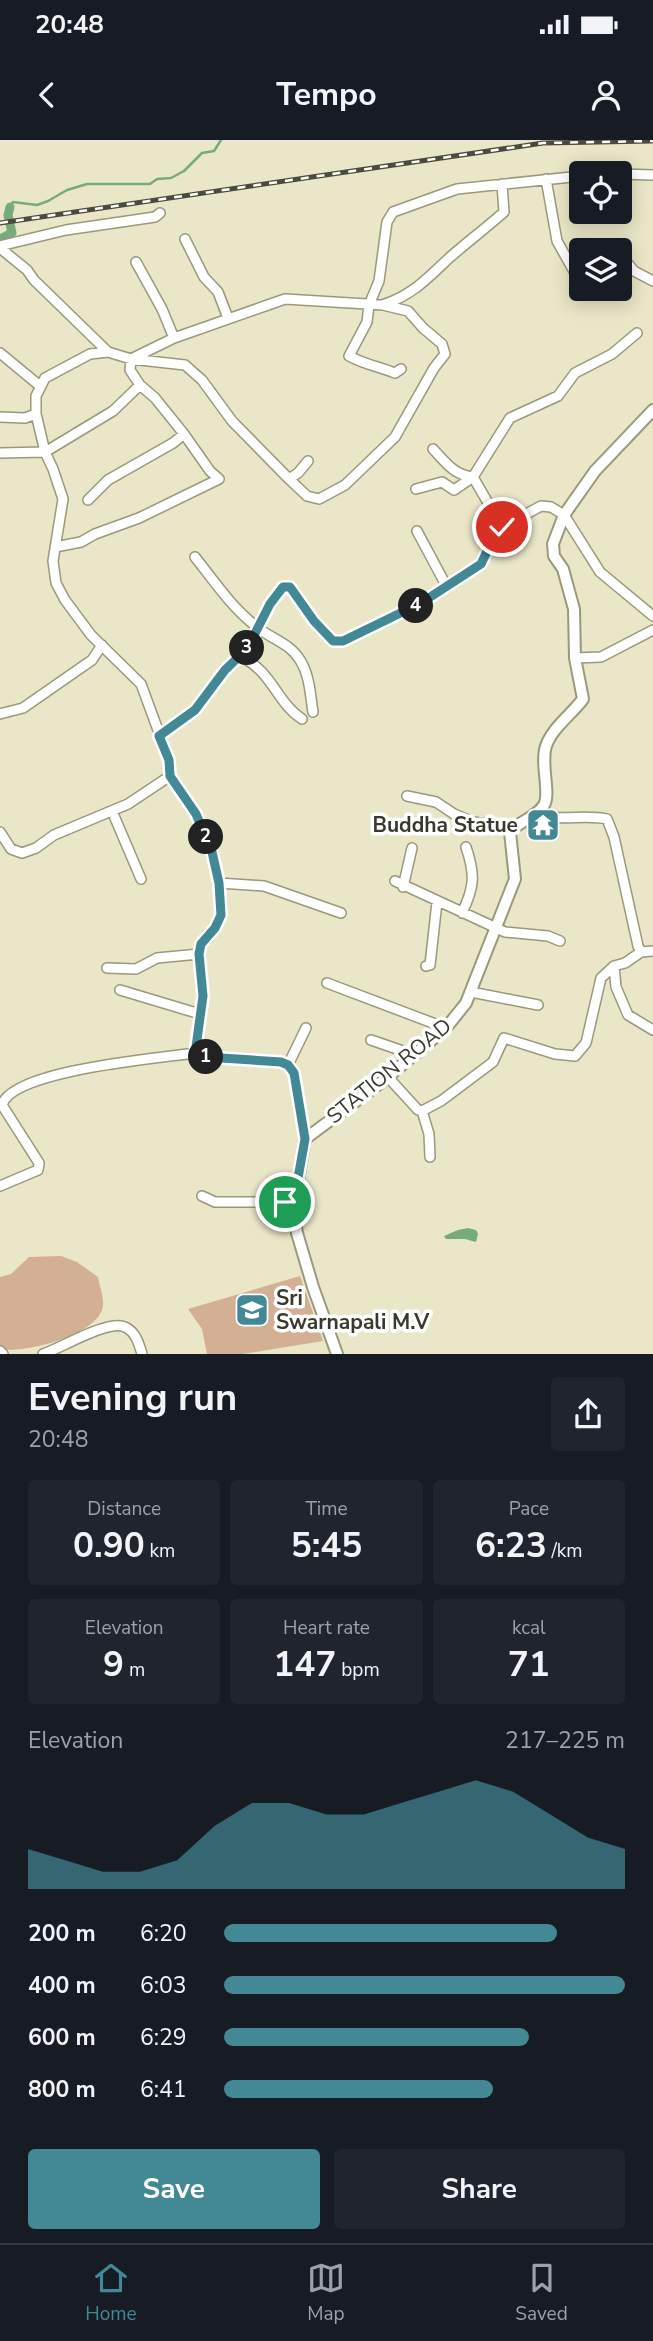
<!DOCTYPE html>
<html lang="en">
<head>
<meta charset="utf-8">
<style>
  :root { --surface:#171b24; --page:#20242c; --text:#f1f3f6; --muted:#9ea1a6; --line:#363941; --accent:#438895 }
  body { margin:0; font-family:"Nunito Sans",sans-serif; background:var(--page); color:var(--text); height:100vh; display:flex; flex-direction:column; font-size:26px; white-space:nowrap }
  * { box-sizing:border-box; margin:0 }
  p { font-size:23px; color:var(--muted) }
  .icon { flex:none; width:38px; height:38px; fill:none; stroke:currentColor; stroke-width:2; stroke-linecap:round; stroke-linejoin:round }
  .map { position:relative; height:1214px; overflow:hidden }
  .panel { display:flex; flex-direction:column; background:var(--surface); flex:1 }
  .panel>* { flex:none }
  .fabs { position:absolute; left:569px; top:21px; display:grid; gap:14px }
  .fabs a { display:grid; place-items:center; width:63px; height:63px; border-radius:7px; background:var(--surface); box-shadow:0 4px 18px #0003; font-size:35px }
  .pin { position:absolute; display:grid; place-items:center; width:60px; height:60px; color:#fff; margin:-30px; border:4px solid #fff; border-radius:50%; box-shadow:0 2px 7px #0007 }
  .km { position:absolute; width:35px; height:35px; margin:-18px; border-radius:50%; background:#222; color:#fff; font-size:19px; line-height:35px; text-align:center }
  .round { display:grid; place-items:center; flex:none; width:74px; height:74px; border-radius:7px; background:var(--page) }
  .head { display:flex; align-items:center; justify-content:space-between; height:119px; padding:0 28px }
  h1 { font-size:38px; font-weight:700; line-height:52px }
  .stats { display:grid; grid-template-columns:repeat(3,1fr); gap:10px; height:119px; padding:7px 28px }
  .stats div { display:grid; align-content:center; border-radius:7px; background:var(--page); text-align:center }
  .stats b { font-size:35px; font-weight:700 }
  .stats small { font-size:19px; font-weight:400 }
  .stats p { font-size:19px }
  .chart { height:196px; padding:14px 28px }
  .chart p { display:flex; justify-content:space-between }
  .chart svg { width:100%; height:126px; margin-top:7px; fill:var(--accent); opacity:.7 }
  .primary-button { display:flex; gap:14px; margin-top:auto; padding:14px 28px }
  .primary-button a { flex:1; height:80px; border-radius:7px; background:var(--accent); color:#fff; font-size:28px; font-weight:700; line-height:80px; text-align:center }
  .primary-button a+a { background:var(--page); color:var(--text) }
  ul { padding:0 28px; list-style:none; font-size:23px }
  li { display:grid; grid-template-columns:112px 84px 1fr; align-items:center; height:52px }
  li i { height:18px; border-radius:9px; background:var(--accent) }
  .status { display:flex; justify-content:space-between; align-items:center; height:49px; padding:0 35px; background:var(--surface); direction:ltr }
  .status svg { height:19px; fill:currentColor }
  header { display:flex; justify-content:space-between; align-items:center; height:91px; padding:0 28px; background:var(--surface); font-size:32px; font-weight:700 }
  .dock { display:flex; justify-content:space-around; align-items:center; height:98px; border-top:2px solid var(--line); background:var(--surface); font-size:19px; color:var(--muted) }
  .dock a { display:grid; justify-items:center; gap:4px }
  .dock .current { color:var(--accent) }
  .map>svg:first-child { display:block }
  .green { fill:#d3af93 }
  .water { fill:#76ab7b }
  .lines { fill:none; stroke-linecap:round; stroke-linejoin:round }
  .stream { stroke:#76ab7b; stroke-width:2.5 }
  .canal { stroke:#76ab7b; stroke-width:9 }
  .minor-casing { stroke:#9b987b; stroke-width:12 }
  .tertiary-casing { stroke:#9b987b; stroke-width:14 }
  .minor { stroke:#fff; stroke-width:9 }
  .tertiary { stroke:#fff; stroke-width:10 }
  .rail-casing { stroke:#4b4a3c; stroke-width:5 }
  .rail { stroke:#fff; stroke-width:2.5; stroke-dasharray:8; stroke-linecap:butt }
  .route-casing { stroke:#fff; stroke-width:14 }
  .route { stroke:#438895; stroke-width:9 }
  .labels { text-anchor:middle; dominant-baseline:central; stroke-width:7; stroke-linejoin:round; paint-order:stroke }
  .poi-label { font-size:21px; font-weight:bold; fill:#39382c; stroke:#fff; text-anchor:end }
  .street-label { font-size:21px; fill:#39382c; stroke:#fff }
</style>
</head>
<body>
<div class="status"><b>20:48</b><svg viewBox="0 0 49 12"><path d="M0 12V9h3v3zM5 12V6h3v6zM10 12V3h3v9zM15 12V0h3v12zM26 1h20v11H26zM47 4h2v5h-2z"/></svg></div>
<header><svg class="icon" aria-label="back" viewBox="0 0 24 24"><path d="M15 5l-7 7 7 7"/></svg>Tempo<svg class="icon" aria-label="person" viewBox="0 0 24 24"><circle cx="12" cy="8" r="4"/><path d="M4 21q1-7 8-7t8 7"/></svg></header>
<div class="map">
<svg width="653" height="1214" viewBox="0 0 653 1214">
  <rect width="100%" height="100%" fill="#eae7c8"/>
  <path class="green" d="M61,1116L77,1122L98,1137C99,1145 104,1157 103,1165C101,1195 23,1214 0,1209V1137L11,1134L29,1117Z
    M300,1136L323,1201L243,1214H207L202,1189L188,1169Z"/>
  <path class="water" d="M468,1088L476,1090L478,1094L476,1102L465,1099H446L444,1096L458,1090Z"/>
  <g class="lines">
    <path class="stream" d="M10,67L13,62L37,65L48,61L67,50L87,44H150L157,39L171,38L184,31L202,13L214,11L221,0"/>
    <path class="canal" d="M0,99L12,93L8,75L10,67"/>
    <defs>
      <path id="minor" d="M620,34L653,35
        M546,39L557,101L575,133
        M185,99L204,137L218,152L228,178
        M0,106L66,90L155,77L160,73
        M0,108L27,130L34,140L108,212
        M624,119L634,131L653,141
        M136,122L162,169L174,198
        M385,164C412,155 428,138 448,119C466,103 486,88 504,72L502,44
        M0,213L40,246
        M401,229L395,233C377,226 366,225 349,216L367,182L369,165L379,141L387,82L393,72L457,49L581,36
        M0,277L25,278L36,274
        M433,309C445,322 454,335 473,337L502,387
        M0,313L45,312L113,271L140,245
        M289,339L298,333L308,321
        M416,349L442,342L454,350L473,337L510,278L558,256L575,233L612,214L637,193
        M88,360L108,340L173,303L184,294
        M417,391L447,447
        M55,407L81,402L95,394L139,378L219,339L210,331L184,294L155,258L140,245L130,230L131,219L185,225L202,240L232,281L289,339L307,356L319,359L345,345L395,297L434,228L445,214L442,204L423,188L408,171L383,165L285,159L174,198L131,219L108,212L90,214L45,238L36,256V274L45,312L53,329L63,359L53,421L56,443L65,460L91,495L141,544L169,620L170,636
        M195,417C214,441 232,468 257,487C271,499 290,503 300,520C310,536 310,554 313,572
        M240,516C273,532 276,562 302,579
        M575,518L601,517L653,490
        M0,574L23,568L92,520L102,505
        M159,596L195,570L225,530L247,510L270,464L283,447H290L314,481L333,501H343L421,463L481,424L495,395L502,387L541,366L551,367L564,375L600,432L653,476
        M407,656L436,662L454,674L473,682L501,686L510,692
        M112,671L141,739
        M537,674C560,682 584,674 607,679L614,697L638,806L641,812
        M0,692L11,709L22,713L36,708L54,695L128,664L170,636L196,674L212,712L219,743L221,775L215,788L201,804L199,814L203,856L195,913L206,917L281,922L288,925L294,933L305,999
        M395,741L505,792L548,796L560,801
        M219,743L264,746L341,773
        M403,747L412,708
        M462,773C475,746 475,734 466,707
        M426,826L430,825L437,762
        M614,826L616,847L628,875L653,890
        M107,828L136,829L157,818L199,814
        M327,843L446,888
        M120,850L200,874
        M471,852L538,865
        M371,900L400,910L410,917
        M288,925L306,888
        M387,936L418,970L422,971L429,994L430,1017
        M422,971L441,961L493,922L504,898L555,914L575,916L586,903L601,838L614,826L625,823L641,812L653,811
        M0,1046L38,1030L39,1023L2,965C12,930 161,918 195,913
        M202,1056L215,1062H285L294,1066
        M0,1211L3,1214
        M43,1214C61,1208 109,1179 125,1187C136,1192 139,1204 142,1214"/>
      <path id="tertiary" d="M337,1214L313,1147L297,1093L293,1070L305,999L383,941L446,888L466,863L515,739L510,692C519,681 536,678 544,665C551,654 540,624 546,606C552,588 572,574 583,559L575,518L574,469L563,429L554,416L553,404L564,375L595,331L653,270"/>
    </defs>
    <use href="#minor" class="minor-casing"/>
    <use href="#tertiary" class="tertiary-casing"/>
    <use href="#minor" class="minor"/>
    <use href="#tertiary" class="tertiary"/>
    <defs>
      <path id="rail" d="M0,83L543,3L653,1"/>
    </defs>
    <use href="#rail" class="rail-casing"/>
    <use href="#rail" class="rail"/>
  </g>
  <g class="lines">
    <defs>
      <path id="route" d="M285,1062L293,1066L305,999L294,933L288,925L281,922L206,917L195,914L203,856L199,814L201,804L215,788L221,775L219,743L212,712L196,674L170,636L169,620L159,596L195,570L225,530L247,509L270,464L283,447H290L314,481L333,501H343L421,463L481,424L495,395L502,387"/>
    </defs>
    <use href="#route" class="route-casing"/>
    <use href="#route" class="route"/>
  </g>
  <defs>
    <symbol id="temple-square" viewBox="-11 -11 22 22"><rect x="-9" y="-9" width="18" height="18" rx="4" fill="#438895" stroke="#fff"/><path d="M0-6L5-2H3V0L6.5 2.5H4V6H1.5V3h-3V6H-4V2.5H-6.5L-3 0V-2H-5Z" fill="#fff"/></symbol>
    <symbol id="school-square" viewBox="-11 -11 22 22"><rect x="-9" y="-9" width="18" height="18" rx="4" fill="#438895" stroke="#fff"/><path d="M0-5L7-2L0 1L-7-2ZM-4 1L0 2.5L4 1V4Q0 6-4 4Z" fill="#fff"/></symbol>
  </defs>
  <g fill-rule="evenodd">
    <use href="#temple-square" x="524" y="666" width="38" height="38"/>
    <use href="#school-square" x="233" y="1151" width="38" height="38"/>
  </g>
  <g class="labels">
    <g class="poi-label">
      <text x="518" y="685">Buddha Statue</text>
      <text x="276" y="1158" text-anchor="start">Sri<tspan x="276" dy="24">Swarnapali M.V</tspan></text>
    </g>
    <g class="street-label">
      <text transform="translate(389 931) rotate(-39)">STATION ROAD</text>
    </g>
  </g>
</svg>
<div class="fabs">
<a><svg class="icon" aria-label="locate" viewBox="0 0 24 24"><circle cx="12" cy="12" r="6"/><path d="M12 2v4M12 18v4M2 12h4M18 12h4"/></svg></a>
<a><svg class="icon" aria-label="layers" viewBox="0 0 24 24"><path d="M12 4l9 5-9 5-9-5zM3 14l9 5 9-5"/></svg></a>
</div>
<div class="pin" style="left:285px;top:1062px;background:#1e9e55"><svg class="icon" aria-label="arrive" viewBox="0 0 24 24"><path d="M6 21V4h12l-3 4 3 4H6"/></svg></div>
<div class="pin" style="left:502px;top:387px;background:#d93025"><svg class="icon" aria-label="check" viewBox="0 0 24 24"><path d="M5 12l5 5 9-10"/></svg></div>
<b class="km" style="left:206px;top:917px">1</b>
<b class="km" style="left:206px;top:697px">2</b>
<b class="km" style="left:247px;top:508px">3</b>
<b class="km" style="left:416px;top:466px">4</b>
</div>
<section class="panel">
<div class="head"><div><h1>Evening run</h1><p>20:48</p></div><a class="round"><svg class="icon" aria-label="share" viewBox="0 0 24 24"><path d="M12 15V3M7 8l5-5 5 5M5 13v7h14v-7"/></svg></a></div>
<div class="stats">
<div><p>Distance</p><b>0.90<small> km</small></b></div>
<div><p>Time</p><b>5:45</b></div>
<div><p>Pace</p><b>6:23<small> /km</small></b></div>
</div>
<div class="stats">
<div><p>Elevation</p><b>9<small> m</small></b></div>
<div><p>Heart rate</p><b>147<small> bpm</small></b></div>
<div><p>kcal</p><b>71</b></div>
</div>
<div class="chart"><p><span>Elevation</span>217–225 m</p>
<svg viewBox="0 0 160 44" preserveAspectRatio="none"><path d="M0 44V30L10 34L20 38L30 38L40 34L50 22L60 14L70 14L80 18L90 18L100 14L110 10L120 6L130 10L140 18L150 26L160 30V44z"/></svg>
</div>
<ul>
<li><b>200 m</b>6:20<i style="width:83%"></i></li>
<li><b>400 m</b>6:03<i style="width:100%"></i></li>
<li><b>600 m</b>6:29<i style="width:76%"></i></li>
<li><b>800 m</b>6:41<i style="width:67%"></i></li>
</ul>
<div class="primary-button"><a>Save</a><a>Share</a></div>
</section>
<nav class="dock">
<a class="current"><svg class="icon" aria-label="home" viewBox="0 0 24 24"><path d="M3 11l9-7 9 7M6 9v11h12V9"/></svg>Home</a>
<a><svg class="icon" aria-label="map" viewBox="0 0 24 24"><path d="M3 6l6-2 6 2 6-2v14l-6 2-6-2-6 2zM9 4v14M15 6v14"/></svg>Map</a>
<a><svg class="icon" aria-label="saved" viewBox="0 0 24 24"><path d="M7 4h10v16l-5-4-5 4z"/></svg>Saved</a>
</nav>
</body>
</html>
